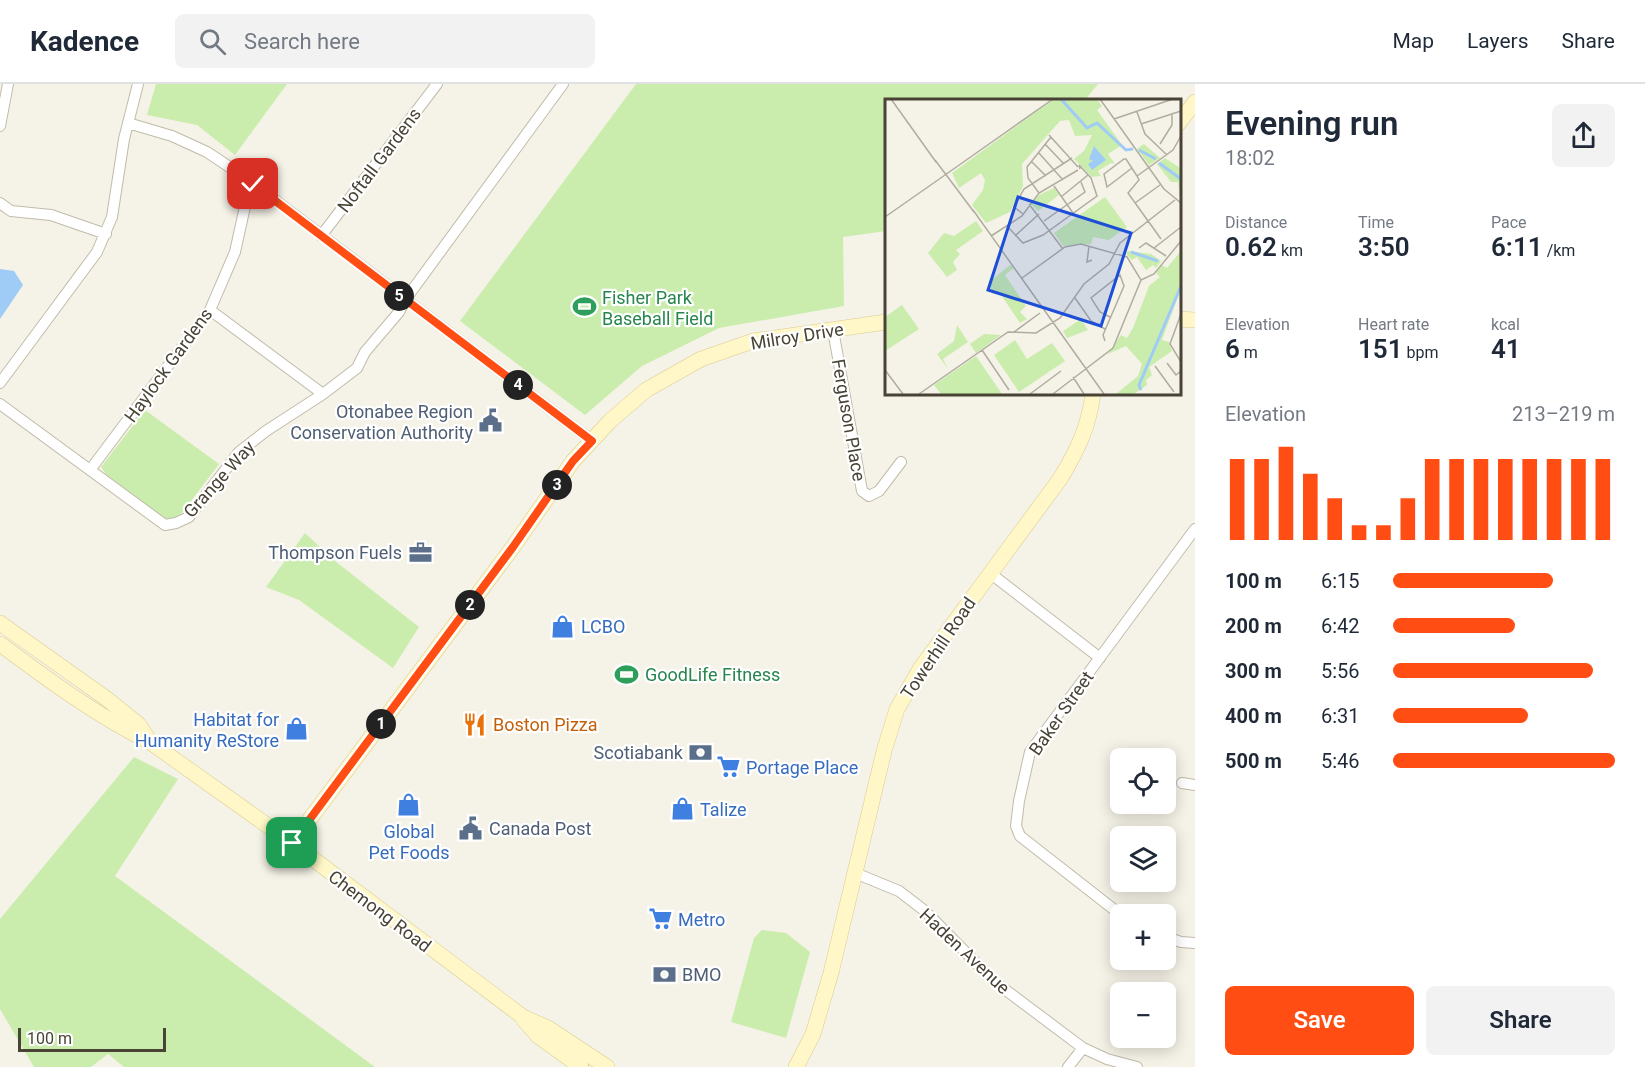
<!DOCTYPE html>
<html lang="en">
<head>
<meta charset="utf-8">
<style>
  :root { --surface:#fff; --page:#f2f2f3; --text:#1f2937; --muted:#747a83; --line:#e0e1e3; --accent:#ff4d14 }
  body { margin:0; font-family:Roboto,sans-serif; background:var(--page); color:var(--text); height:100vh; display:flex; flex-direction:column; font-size:22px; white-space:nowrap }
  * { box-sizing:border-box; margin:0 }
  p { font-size:20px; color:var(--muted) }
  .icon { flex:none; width:33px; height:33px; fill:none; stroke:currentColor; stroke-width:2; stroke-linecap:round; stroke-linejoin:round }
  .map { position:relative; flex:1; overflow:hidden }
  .sheet { display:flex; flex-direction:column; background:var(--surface); width:450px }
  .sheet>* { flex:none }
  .controls { position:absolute; left:1110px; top:664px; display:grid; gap:12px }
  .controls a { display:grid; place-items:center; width:66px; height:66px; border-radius:9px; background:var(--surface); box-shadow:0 3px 15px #0003; font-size:30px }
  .scale { position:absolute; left:18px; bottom:15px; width:148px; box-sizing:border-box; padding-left:6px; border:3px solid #494335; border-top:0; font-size:16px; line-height:21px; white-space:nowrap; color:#494335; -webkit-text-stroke:4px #fff; paint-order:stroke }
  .pin { position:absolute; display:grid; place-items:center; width:51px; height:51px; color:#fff; margin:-26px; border-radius:12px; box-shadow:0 3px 9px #0006 }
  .km { position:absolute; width:30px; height:30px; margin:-15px; border-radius:50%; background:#222; color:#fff; font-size:16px; line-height:30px; text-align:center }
  .round { display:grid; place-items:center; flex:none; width:63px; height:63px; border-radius:9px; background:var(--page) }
  .head { display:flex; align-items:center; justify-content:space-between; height:102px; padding:0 30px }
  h1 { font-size:33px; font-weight:600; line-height:45px }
  .figures { display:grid; grid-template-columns:repeat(3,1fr); gap:9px; height:102px; padding:6px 30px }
  .figures div { display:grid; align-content:center }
  .figures b { font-size:26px; font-weight:600 }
  .figures small { font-size:16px; font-weight:400 }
  .figures p { font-size:16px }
  .chart { height:168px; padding:12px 30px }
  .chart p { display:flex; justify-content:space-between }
  .chart svg { width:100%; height:108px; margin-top:6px; stroke:var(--accent); stroke-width:6 }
  .cta { display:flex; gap:12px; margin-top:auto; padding:12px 30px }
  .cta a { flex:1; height:69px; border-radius:9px; background:var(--accent); color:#fff; font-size:24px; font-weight:600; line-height:69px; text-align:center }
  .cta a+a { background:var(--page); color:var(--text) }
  ul { padding:0 30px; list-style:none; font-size:20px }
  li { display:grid; grid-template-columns:96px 72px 1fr; align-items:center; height:45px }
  li i { height:15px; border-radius:8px; background:var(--accent) }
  header { display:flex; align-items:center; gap:36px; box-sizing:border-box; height:84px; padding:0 30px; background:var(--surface); border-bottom:2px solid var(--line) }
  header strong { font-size:28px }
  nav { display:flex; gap:33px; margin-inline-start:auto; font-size:21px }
  .search { width:420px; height:54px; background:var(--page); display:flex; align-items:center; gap:15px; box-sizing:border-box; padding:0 21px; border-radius:9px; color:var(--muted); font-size:22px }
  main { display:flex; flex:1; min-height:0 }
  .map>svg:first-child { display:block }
  .green { fill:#caedad }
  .water { fill:#9fcbf7 }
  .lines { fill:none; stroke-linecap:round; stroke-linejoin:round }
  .street-casing { stroke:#c1bba9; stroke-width:12 }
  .secondary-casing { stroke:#d9cc93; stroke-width:16 }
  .street { stroke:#fff; stroke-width:10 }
  .secondary { stroke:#fff7c7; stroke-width:15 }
  .route-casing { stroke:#fff; stroke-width:12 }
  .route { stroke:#ff4d14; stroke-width:8 }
  .labels { text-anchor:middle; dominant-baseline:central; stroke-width:4.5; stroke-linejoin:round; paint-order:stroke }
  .street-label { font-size:18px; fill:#494335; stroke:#fff }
  .leisure-label { font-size:18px; fill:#27864d; stroke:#fff; text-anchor:start }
  .service-label { font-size:18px; fill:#4e5e75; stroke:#fff; text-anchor:end }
  .shop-label { font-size:18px; fill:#366cbe; stroke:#fff; text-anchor:start }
  .food-label { font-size:18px; fill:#c56008; stroke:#fff; text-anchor:start }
  .inset-river { fill:none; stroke:#9fcbf7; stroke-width:3 }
  .inset-road { fill:none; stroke:#b0aca0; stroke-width:1.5 }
  .view { fill:#1d4ed8; fill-opacity:0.15; stroke:#1d4ed8; stroke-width:3 }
  .inset-edge { fill:none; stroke:#494335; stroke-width:3 }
</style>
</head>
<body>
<header>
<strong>Kadence</strong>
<div class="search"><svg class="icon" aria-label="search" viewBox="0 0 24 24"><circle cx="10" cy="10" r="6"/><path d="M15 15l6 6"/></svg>Search here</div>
<nav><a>Map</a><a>Layers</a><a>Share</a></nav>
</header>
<main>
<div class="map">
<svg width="1195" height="983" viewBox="0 0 1195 983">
  <rect width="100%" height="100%" fill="#f5f2e7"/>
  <path class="green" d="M156,0H287L235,71L197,41L147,31Z
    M636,0H1098L1085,16H886V147L843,153L844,222L719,244L642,282L585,331L460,237Z
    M145,326L219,380L182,429L173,436L159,433L107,392L101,383Z
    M305,449L335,477L419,543L393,584L299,516L266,503Z
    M134,673L178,695L115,792L375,983H124L108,970L91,983H34L0,925V835Z
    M762,846L786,849L810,868L786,954L731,938L754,854Z"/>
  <path class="water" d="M0,185L14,187L23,201L0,235Z"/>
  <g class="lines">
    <defs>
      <path id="street" d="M128,39L172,52L207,68L246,94L592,357
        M0,42L8,0
        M0,119L11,127L51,131L106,150
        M321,152L437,0
        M210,226L323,310
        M833,246L862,407L869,412L879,407L901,378
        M0,299L97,168L112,133L124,55L138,0
        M0,320L165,441L176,439L189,433L239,368L266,347L323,310L357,284L365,268L399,228L405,216L563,0
        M90,386L210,226L235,168L246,118L253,100
        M990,489L1100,574
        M1182,699L1195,701
        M855,789L899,807L925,827L995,898L1083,964L1107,975L1137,983
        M1121,831L1020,752L1016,742L1019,717L1030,668L1195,445
        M1166,853L1181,858L1195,859
        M1068,983L1083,964"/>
      <path id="secondary" d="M1178,40L1195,18
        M1178,235L1195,236
        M0,539L107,615L138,640L150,658
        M0,560C47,595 97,632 150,658L292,759L523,933L548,944L607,983
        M292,759L513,463L573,377L610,337L646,306L701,275L753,257L886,238
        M524,936L538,952L581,983
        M796,983L813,950L831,889L884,667L897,625L920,585L1060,395C1077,367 1089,343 1093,309"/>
    </defs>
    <use href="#street" class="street-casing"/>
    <use href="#secondary" class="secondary-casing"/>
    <use href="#street" class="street"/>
    <use href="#secondary" class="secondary"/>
  </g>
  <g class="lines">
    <defs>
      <path id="route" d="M253,100L592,357L573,377L513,463L292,759"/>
    </defs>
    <use href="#route" class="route-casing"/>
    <use href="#route" class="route"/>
  </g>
  <defs>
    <symbol id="stadium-bare" viewBox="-9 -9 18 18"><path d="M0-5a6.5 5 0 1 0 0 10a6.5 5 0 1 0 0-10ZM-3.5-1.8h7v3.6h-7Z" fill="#2e9e5b" stroke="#fff" stroke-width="2.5" paint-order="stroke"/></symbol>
    <symbol id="civic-bare" viewBox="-9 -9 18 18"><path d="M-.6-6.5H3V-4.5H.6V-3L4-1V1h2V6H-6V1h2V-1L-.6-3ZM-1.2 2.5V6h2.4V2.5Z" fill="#5c6f8a" stroke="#fff" stroke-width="2.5" paint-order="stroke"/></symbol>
    <symbol id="office-bare" viewBox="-9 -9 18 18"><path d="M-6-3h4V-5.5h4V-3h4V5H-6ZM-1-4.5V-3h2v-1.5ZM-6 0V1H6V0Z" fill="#5c6f8a" stroke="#fff" stroke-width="2.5" paint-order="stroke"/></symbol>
    <symbol id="shop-bare" viewBox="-9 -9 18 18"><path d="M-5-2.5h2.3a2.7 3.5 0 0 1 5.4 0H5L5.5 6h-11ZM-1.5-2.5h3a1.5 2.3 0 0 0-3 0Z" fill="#3f7fe0" stroke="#fff" stroke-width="2.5" paint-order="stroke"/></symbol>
    <symbol id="restaurant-bare" viewBox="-9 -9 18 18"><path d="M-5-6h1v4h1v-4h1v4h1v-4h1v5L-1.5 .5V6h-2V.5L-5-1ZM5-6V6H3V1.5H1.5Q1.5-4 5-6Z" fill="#e8710a" stroke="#fff" stroke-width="2.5" paint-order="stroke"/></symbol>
    <symbol id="bank-bare" viewBox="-9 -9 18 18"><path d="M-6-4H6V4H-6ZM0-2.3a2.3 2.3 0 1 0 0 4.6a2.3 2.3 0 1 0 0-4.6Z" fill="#5c6f8a" stroke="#fff" stroke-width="2.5" paint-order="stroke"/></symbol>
    <symbol id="supermarket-bare" viewBox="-9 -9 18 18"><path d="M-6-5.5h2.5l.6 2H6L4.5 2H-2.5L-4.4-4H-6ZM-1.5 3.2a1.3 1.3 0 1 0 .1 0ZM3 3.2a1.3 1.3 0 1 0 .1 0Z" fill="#3f7fe0" stroke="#fff" stroke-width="2.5" paint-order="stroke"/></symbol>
  </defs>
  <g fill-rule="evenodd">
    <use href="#stadium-bare" x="568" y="206" width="33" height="33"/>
    <use href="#civic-bare" x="474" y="320" width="33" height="33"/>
    <use href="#office-bare" x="404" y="452" width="33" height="33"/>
    <use href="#shop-bare" x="546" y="526" width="33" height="33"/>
    <use href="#stadium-bare" x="610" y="574" width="33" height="33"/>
    <use href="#restaurant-bare" x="458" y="624" width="33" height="33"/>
    <use href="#shop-bare" x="280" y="628" width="33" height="33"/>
    <use href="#bank-bare" x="684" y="652" width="33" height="33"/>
    <use href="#supermarket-bare" x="712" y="666" width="33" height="33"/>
    <use href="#shop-bare" x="392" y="704" width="33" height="33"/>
    <use href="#shop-bare" x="666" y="708" width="33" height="33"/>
    <use href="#civic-bare" x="454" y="728" width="33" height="33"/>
    <use href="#supermarket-bare" x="644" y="818" width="33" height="33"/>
    <use href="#bank-bare" x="648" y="874" width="33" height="33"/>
  </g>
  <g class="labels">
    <g class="street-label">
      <text transform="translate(379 76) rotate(-53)">Noftall Gardens</text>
      <text transform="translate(797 252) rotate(-9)">Milroy Drive</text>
      <text transform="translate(168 281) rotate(-54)">Haylock Gardens</text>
      <text transform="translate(849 336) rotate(80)">Ferguson Place</text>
      <text transform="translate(219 395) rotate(-48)">Grange Way</text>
      <text transform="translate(938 564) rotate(-56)">Towerhill Road</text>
      <text transform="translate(1061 629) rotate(-55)">Baker Street</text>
      <text transform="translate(380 827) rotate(37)">Chemong Road</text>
      <text transform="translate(965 867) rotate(43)">Haden Avenue</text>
    </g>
    <g class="leisure-label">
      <text x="602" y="213">Fisher Park<tspan x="602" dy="21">Baseball Field</tspan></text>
      <text x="645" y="590">GoodLife Fitness</text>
    </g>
    <g class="service-label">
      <text x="473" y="327">Otonabee Region<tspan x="473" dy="21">Conservation Authority</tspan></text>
      <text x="402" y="468">Thompson Fuels</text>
      <text x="683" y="668">Scotiabank</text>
      <text x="489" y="744" text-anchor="start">Canada Post</text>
      <text x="682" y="890" text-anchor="start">BMO</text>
    </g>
    <g class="shop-label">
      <text x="581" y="542">LCBO</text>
      <text x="279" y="635" text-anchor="end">Habitat for<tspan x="279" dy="21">Humanity ReStore</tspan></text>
      <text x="746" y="683">Portage Place</text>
      <text x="700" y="725">Talize</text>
      <text x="409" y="747" text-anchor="middle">Global<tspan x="409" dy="21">Pet Foods</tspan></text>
      <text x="678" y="835">Metro</text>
    </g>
    <g class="food-label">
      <text x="493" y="640">Boston Pizza</text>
    </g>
  </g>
  <g transform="translate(885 15)">
    <rect width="296" height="296" fill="#f5f2e7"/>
    <path d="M169,0H212L217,7L212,11L237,46L223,55L230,65L226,64L213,72L216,77L207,78L189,60L199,52L207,36L190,37L184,21L175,22L137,65L138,87L125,113L101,124L87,106L98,91L100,81L96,74L74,89L67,74ZM259,45L275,59L264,66L252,50ZM280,59L295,69V98L293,83H286L272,65ZM169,89L174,96L153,112L146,105L154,96ZM220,98L242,128L224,141L208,138L206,145L178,147L169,134ZM91,122L98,132L71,151L75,155L68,163L72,171L62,178L43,154L59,134L69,137ZM243,152L266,155L276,162L271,169L268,166L261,171L252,158L247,161L241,155ZM295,153V192L277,241L284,243L287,252L264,268L267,276L261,281L262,286L249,295H231L253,277L257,265L241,247L223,255L236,236L242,239L248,229L264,187L275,178L271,174L277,166L282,169ZM125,166L129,169L120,176L141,207L135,213L142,220L135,224L114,193L108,195L104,183ZM17,206L34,230L0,252V218ZM196,220L203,231L182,239L178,232ZM72,226L83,243L58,260L63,270L52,255L69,242ZM99,235L116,236L91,254L85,245ZM130,241L142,260L167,244L180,262L134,293L109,256ZM91,257L117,295H56L49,286Z" fill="#caedad"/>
    <path d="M209,47L221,61L207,71L203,65L208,62L204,60Z" fill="#9fcbf7"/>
    <path class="inset-river" d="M176,0L202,29L212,24L241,51L248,50M254,51L271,60M274,64L296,80M246,153L273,162M256,291L254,286L296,187"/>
    <path class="inset-road" d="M6,0L51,63M215,0L279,90L296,104M252,13L260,35L282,56M229,20L288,0M256,25L296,12M164,36L193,68M160,45L179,65M275,45L287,26V14M153,53L178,81M50,61L89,113M146,62L161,77M247,69L222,88L219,75L239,60H241L252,77M60,76L168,0M252,77L254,81L243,94L276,140M252,77L288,51L296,37M169,87L188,114M154,94L143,79L142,68L166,38M176,98L203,76M250,104L275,86M144,105L178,150M88,111L219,295M138,115L129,108L139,90L187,59M0,118L60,76M159,122L200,93L196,83M122,127L138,144L158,136L212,97L206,79L194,66L195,70M106,137L137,117L154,94L193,71M130,137L154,115M204,147L202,163L207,161M254,149L261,144L281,157M269,149L296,128M137,179L180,148L196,145L242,158L256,181L228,249L168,295M256,181L269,175L296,142M190,199L206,222L220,230M296,215L285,245L296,263M129,233L155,214M220,242L218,236L239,187L235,176L206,199L215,213L225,218M97,251L124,291M282,264L291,276L296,272M270,267L289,293M0,271L18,295M188,278L199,295M34,295L123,233L151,234L175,219L199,185L224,165L235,144L290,101M145,295L176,272"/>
    <path class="view" d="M133,98L246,134L216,227L103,191Z"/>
    <rect width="296" height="296" class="inset-edge"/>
  </g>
</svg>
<div class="controls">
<a><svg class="icon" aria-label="locate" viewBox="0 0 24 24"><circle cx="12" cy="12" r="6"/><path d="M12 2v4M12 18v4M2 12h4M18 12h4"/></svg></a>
<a><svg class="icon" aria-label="layers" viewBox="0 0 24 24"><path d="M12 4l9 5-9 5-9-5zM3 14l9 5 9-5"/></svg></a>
<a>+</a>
<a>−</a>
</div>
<div class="scale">100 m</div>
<div class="pin" style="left:292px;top:759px;background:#1e9e55"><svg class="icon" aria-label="arrive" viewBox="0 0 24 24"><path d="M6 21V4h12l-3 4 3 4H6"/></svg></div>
<div class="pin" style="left:253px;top:100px;background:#d93025"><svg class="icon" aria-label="check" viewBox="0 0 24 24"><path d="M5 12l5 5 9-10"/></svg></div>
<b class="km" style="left:381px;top:640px">1</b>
<b class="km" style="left:470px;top:521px">2</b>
<b class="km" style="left:557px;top:401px">3</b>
<b class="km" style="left:518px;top:301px">4</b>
<b class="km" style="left:399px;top:212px">5</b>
</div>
<section class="sheet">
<div class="head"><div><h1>Evening run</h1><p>18:02</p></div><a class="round"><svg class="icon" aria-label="share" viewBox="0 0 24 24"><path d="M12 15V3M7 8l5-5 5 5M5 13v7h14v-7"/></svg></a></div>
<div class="figures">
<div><p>Distance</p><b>0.62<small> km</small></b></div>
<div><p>Time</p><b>3:50</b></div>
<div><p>Pace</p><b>6:11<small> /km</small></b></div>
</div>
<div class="figures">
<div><p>Elevation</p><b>6<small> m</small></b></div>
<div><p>Heart rate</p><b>151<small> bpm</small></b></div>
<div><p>kcal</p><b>41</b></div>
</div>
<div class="chart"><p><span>Elevation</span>213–219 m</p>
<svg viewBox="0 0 160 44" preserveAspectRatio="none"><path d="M5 44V11M15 44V11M25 44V6M35 44V17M45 44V27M55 44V38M65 44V38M75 44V27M85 44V11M95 44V11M105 44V11M115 44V11M125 44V11M135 44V11M145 44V11M155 44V11"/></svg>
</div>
<ul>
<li><b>100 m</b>6:15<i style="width:72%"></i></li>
<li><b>200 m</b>6:42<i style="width:55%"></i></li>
<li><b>300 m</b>5:56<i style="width:90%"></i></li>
<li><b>400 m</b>6:31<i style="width:61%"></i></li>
<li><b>500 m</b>5:46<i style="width:100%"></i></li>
</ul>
<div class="cta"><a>Save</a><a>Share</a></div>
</section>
</main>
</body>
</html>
